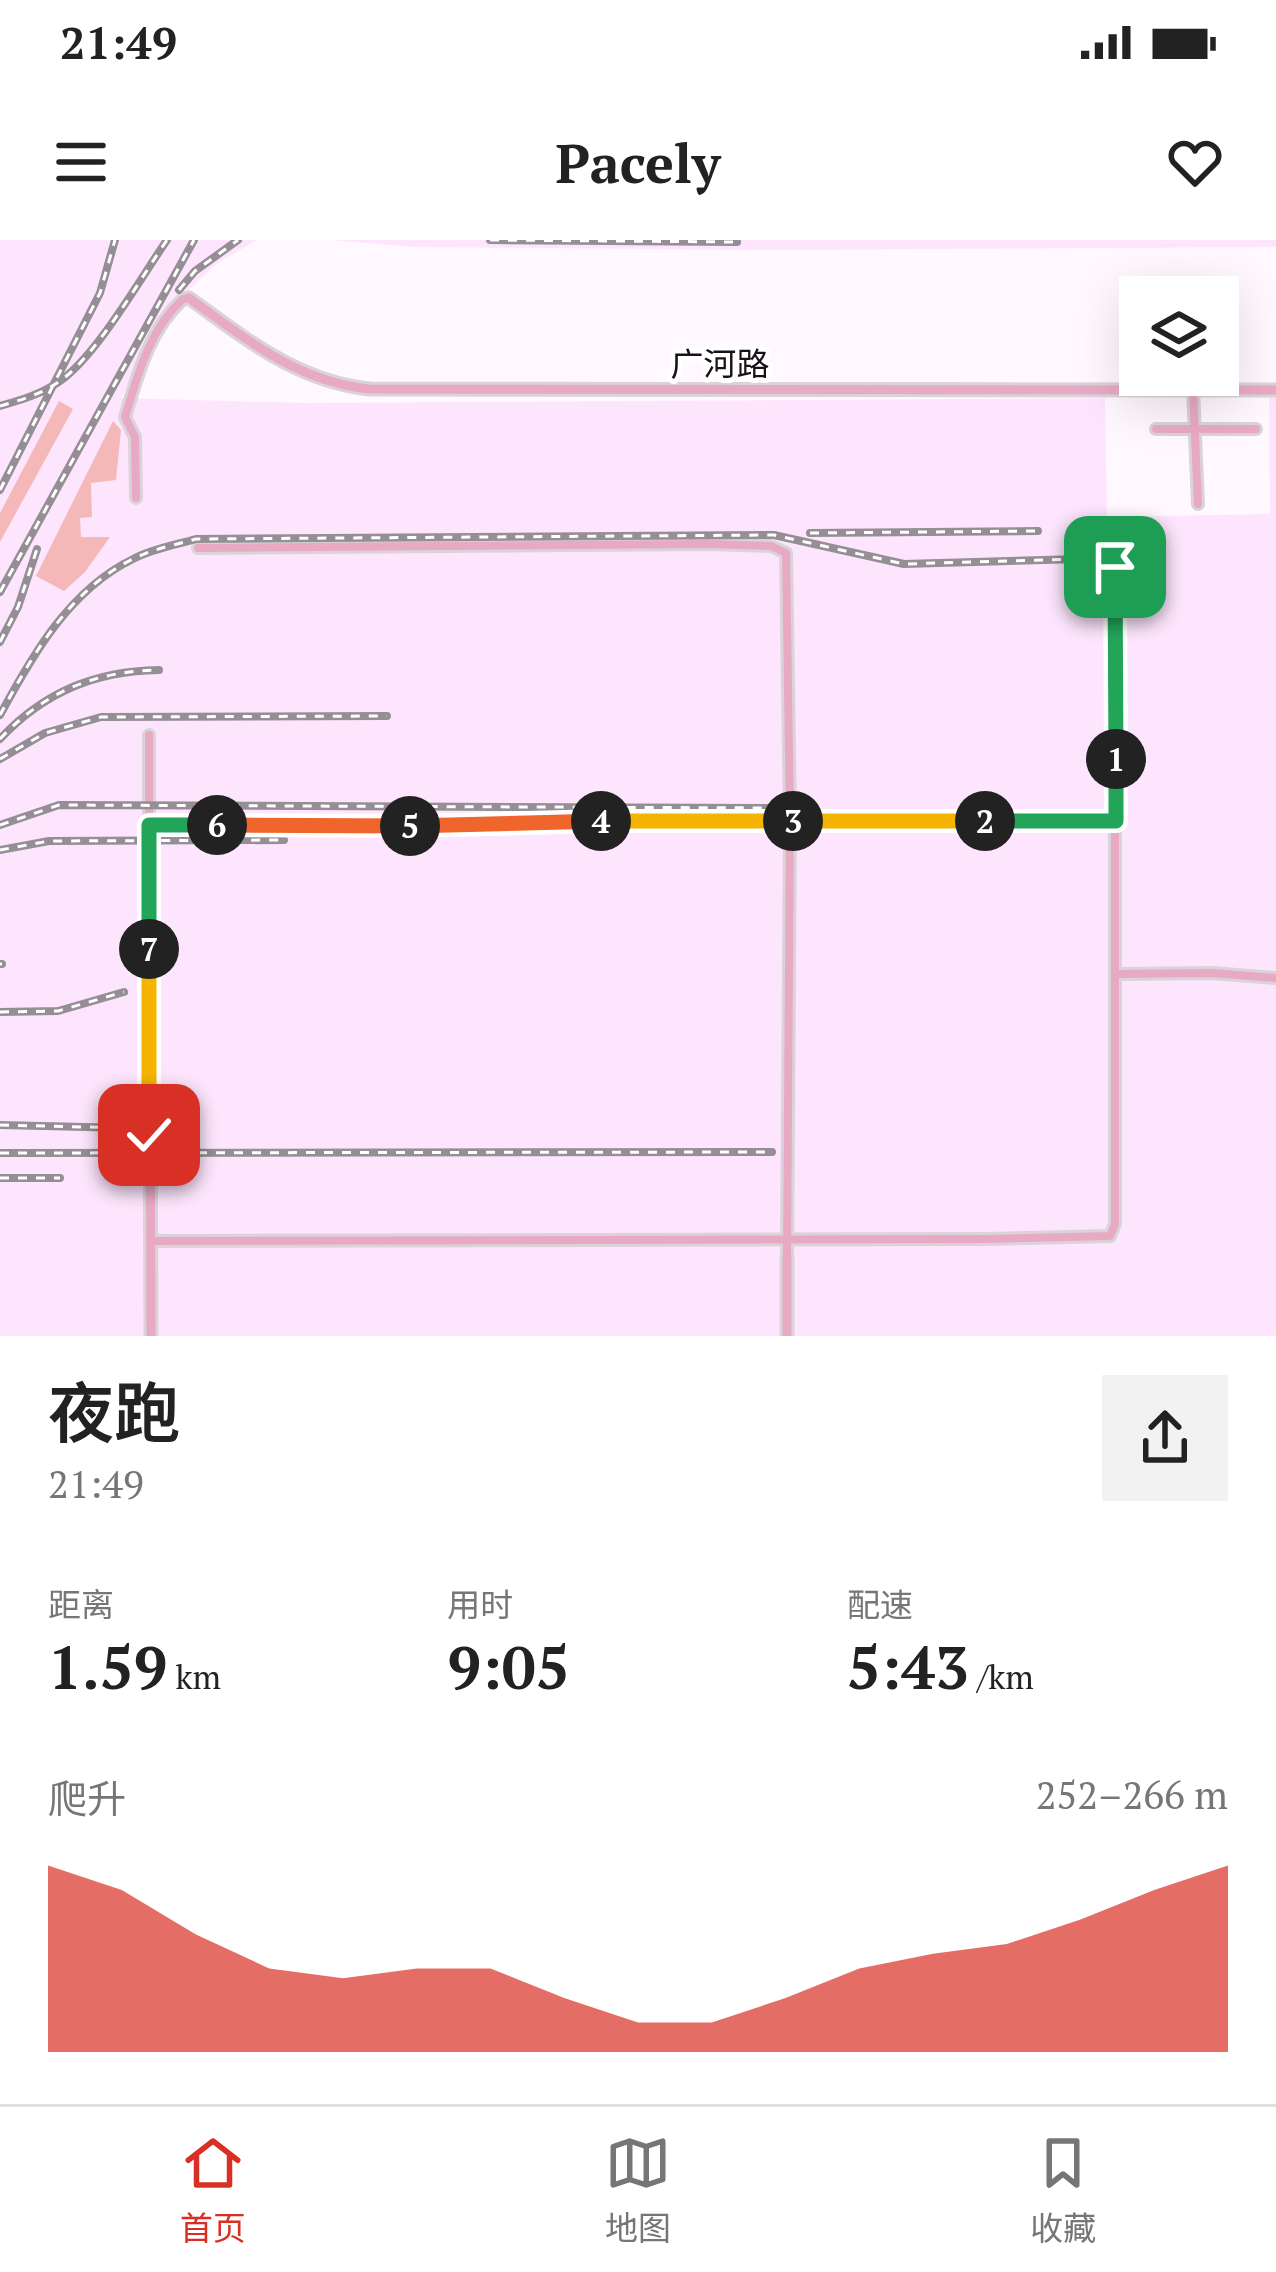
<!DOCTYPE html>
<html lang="zh">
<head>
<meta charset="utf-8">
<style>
  :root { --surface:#fff; --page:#f2f2f2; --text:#222; --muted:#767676; --line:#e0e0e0; --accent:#d93025 }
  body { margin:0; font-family:"PT Serif","Noto Sans SC",serif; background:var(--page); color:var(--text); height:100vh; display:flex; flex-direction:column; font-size:45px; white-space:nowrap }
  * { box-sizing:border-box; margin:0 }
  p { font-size:39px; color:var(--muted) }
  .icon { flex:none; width:66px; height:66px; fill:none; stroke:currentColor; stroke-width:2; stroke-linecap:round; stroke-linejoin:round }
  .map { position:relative; height:1096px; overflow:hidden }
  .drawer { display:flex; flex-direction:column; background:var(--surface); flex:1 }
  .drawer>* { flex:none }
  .tools { position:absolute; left:1119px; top:36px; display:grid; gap:24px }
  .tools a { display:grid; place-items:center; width:120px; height:120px; border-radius:0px; background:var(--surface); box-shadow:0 12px 48px #0002; font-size:60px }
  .pin { position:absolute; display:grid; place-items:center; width:102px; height:102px; color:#fff; margin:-51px; border-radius:24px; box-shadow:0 6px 18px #0006 }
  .km { position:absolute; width:60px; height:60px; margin:-30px; border-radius:50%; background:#222; color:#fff; font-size:33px; line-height:60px; text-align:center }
  .round { display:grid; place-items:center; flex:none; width:126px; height:126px; border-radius:0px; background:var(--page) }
  .headline { display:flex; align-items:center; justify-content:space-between; height:204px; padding:0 48px }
  h1 { font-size:66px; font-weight:600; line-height:90px }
  .stats { display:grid; grid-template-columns:repeat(3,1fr); gap:18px; height:204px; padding:12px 48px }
  .stats div { display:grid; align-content:center }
  .stats b { font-size:60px; font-weight:600 }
  .stats small { font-size:33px; font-weight:400 }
  .stats p { font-size:33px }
  .chart { height:336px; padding:24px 48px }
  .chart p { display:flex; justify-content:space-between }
  .chart svg { width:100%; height:216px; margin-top:12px; fill:var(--accent); opacity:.7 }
  .status { display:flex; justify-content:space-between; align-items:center; height:84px; padding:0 60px; background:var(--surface); direction:ltr }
  .status svg { height:33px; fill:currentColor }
  header { display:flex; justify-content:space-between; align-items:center; height:156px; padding:0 48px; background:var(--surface); font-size:54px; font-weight:600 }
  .dock { display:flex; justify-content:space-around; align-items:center; height:168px; border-top:3px solid var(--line); background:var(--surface); font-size:33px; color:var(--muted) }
  .dock a { display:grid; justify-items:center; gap:6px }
  .dock .active { color:var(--accent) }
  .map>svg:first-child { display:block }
  .built { fill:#fde6fd }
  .forest { fill:#f5b8b8 }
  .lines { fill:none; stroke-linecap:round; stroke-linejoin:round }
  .minor-casing { stroke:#dad3d9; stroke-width:14 }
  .tertiary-casing { stroke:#dad3d9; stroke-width:15 }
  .minor { stroke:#e8aac3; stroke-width:8 }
  .tertiary { stroke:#e8aac3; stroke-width:9 }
  .rail-casing { stroke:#958e94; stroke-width:8 }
  .rail { stroke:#fff; stroke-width:3; stroke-dasharray:9; stroke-linecap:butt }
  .split-1-casing { stroke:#fff; stroke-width:24 }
  .split-2-casing { stroke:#fff; stroke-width:24 }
  .split-3-casing { stroke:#fff; stroke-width:24 }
  .split-4-casing { stroke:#fff; stroke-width:24 }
  .split-5-casing { stroke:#fff; stroke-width:24 }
  .split-6-casing { stroke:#fff; stroke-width:24 }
  .split-7-casing { stroke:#fff; stroke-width:24 }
  .split-8-casing { stroke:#fff; stroke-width:24 }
  .split-1 { stroke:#22a559; stroke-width:15 }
  .split-2 { stroke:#22a559; stroke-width:15 }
  .split-3 { stroke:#f5b400; stroke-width:15 }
  .split-4 { stroke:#f5b400; stroke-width:15 }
  .split-5 { stroke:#f0652b; stroke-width:15 }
  .split-6 { stroke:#f0652b; stroke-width:15 }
  .split-7 { stroke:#22a559; stroke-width:15 }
  .split-8 { stroke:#f5b400; stroke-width:15 }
  .labels { text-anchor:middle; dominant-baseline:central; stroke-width:10; stroke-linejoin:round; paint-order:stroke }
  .street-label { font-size:33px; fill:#171117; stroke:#fff }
</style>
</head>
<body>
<div class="status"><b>21:49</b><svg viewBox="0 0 49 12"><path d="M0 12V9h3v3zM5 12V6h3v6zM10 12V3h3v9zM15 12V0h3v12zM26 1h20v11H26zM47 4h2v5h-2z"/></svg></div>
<header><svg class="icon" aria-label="menu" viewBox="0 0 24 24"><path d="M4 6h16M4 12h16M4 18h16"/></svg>Pacely<svg class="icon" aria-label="heart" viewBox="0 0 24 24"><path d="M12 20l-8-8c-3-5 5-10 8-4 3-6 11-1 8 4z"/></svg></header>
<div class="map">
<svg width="1276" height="1096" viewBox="0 0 1276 1096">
  <rect width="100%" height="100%" fill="#fff8fe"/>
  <path class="built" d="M0,0H257L216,24L175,63L121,158L307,163L1105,158L1107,277L1270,274L1269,156H1276V1096H0Z
    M331,0H1276V7L776,10L415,7Z"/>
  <path class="forest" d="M59,161L73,169L0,302V273Z
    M113,181L121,190L116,240L91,243L92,277L80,278L81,297H110L85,332L64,351L36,336Z"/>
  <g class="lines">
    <defs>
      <path id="minor" d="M1193,150L1198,264
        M1156,189H1256
        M136,258L135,197L125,177C138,134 149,90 183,59L189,58
        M198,308L710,304L771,306L786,313L790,581L787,1017
        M149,495V585L1116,581
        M1116,734L1212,733L1276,738
        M151,1001L987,999L1110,996L1115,984V327"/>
      <path id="tertiary" d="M189,58C246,99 298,142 370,149L1276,150
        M149,585L151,1096
        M787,1017V1096"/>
    </defs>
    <use href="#minor" class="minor-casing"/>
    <use href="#tertiary" class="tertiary-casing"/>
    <use href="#minor" class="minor"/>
    <use href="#tertiary" class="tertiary"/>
    <defs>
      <path id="rail" d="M490,0L737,2
        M179,50L195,31L238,0
        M0,166C21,160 42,154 60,141C97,115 140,39 167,0
        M0,250L100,53L115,0
        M810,293L1038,291
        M0,352L194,0
        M0,402L18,367L37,309
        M0,475C32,416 69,350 133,319C152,309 175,305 196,299L774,295L904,324L1079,319
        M0,499C44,452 95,431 159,430
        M0,519L45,493L101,477L387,476
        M0,585L59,565L774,568
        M0,610L49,601L284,600
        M0,724H2
        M0,772L58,771L124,752
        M0,885L128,888
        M0,913L772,912
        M0,938H60"/>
    </defs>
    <use href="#rail" class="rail-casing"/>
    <use href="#rail" class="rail"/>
  </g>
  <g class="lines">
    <defs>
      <path id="split-1" d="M1115,327L1116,519"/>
      <path id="split-2" d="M985,581H1116V519"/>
      <path id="split-3" d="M793,581H985"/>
      <path id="split-4" d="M601,581H793"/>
      <path id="split-5" d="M410,586L601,581"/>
      <path id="split-6" d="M217,585L410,586"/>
      <path id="split-7" d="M149,709V585H217"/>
      <path id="split-8" d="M149,709V895"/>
    </defs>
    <use href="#split-1" class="split-1-casing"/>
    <use href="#split-2" class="split-2-casing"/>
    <use href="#split-3" class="split-3-casing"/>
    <use href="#split-4" class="split-4-casing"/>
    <use href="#split-5" class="split-5-casing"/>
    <use href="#split-6" class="split-6-casing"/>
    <use href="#split-7" class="split-7-casing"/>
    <use href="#split-8" class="split-8-casing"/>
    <use href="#split-1" class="split-1"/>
    <use href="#split-2" class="split-2"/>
    <use href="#split-3" class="split-3"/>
    <use href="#split-4" class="split-4"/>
    <use href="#split-5" class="split-5"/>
    <use href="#split-6" class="split-6"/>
    <use href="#split-7" class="split-7"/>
    <use href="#split-8" class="split-8"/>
  </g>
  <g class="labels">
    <g class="street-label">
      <text x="720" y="123">广河路</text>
    </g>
  </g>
</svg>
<div class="tools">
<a><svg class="icon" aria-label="layers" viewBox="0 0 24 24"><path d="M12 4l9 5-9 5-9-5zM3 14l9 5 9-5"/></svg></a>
</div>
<div class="pin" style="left:1115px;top:327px;background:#1e9e55"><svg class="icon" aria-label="arrive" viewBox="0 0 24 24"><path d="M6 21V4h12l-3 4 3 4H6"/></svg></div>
<div class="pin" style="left:149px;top:895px;background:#d93025"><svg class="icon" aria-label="check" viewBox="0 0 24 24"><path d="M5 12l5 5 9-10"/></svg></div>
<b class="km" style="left:1116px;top:519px">1</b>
<b class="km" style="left:985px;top:581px">2</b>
<b class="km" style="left:793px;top:581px">3</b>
<b class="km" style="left:601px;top:581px">4</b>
<b class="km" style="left:410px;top:586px">5</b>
<b class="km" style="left:217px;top:585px">6</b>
<b class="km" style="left:149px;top:709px">7</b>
</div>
<section class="drawer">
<div class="headline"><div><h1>夜跑</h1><p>21:49</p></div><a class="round"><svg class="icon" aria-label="share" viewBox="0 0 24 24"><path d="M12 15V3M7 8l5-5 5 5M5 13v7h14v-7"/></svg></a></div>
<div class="stats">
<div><p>距离</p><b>1.59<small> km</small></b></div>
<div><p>用时</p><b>9:05</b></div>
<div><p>配速</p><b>5:43<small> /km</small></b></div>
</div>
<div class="chart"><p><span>爬升</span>252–266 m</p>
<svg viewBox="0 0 160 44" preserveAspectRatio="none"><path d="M0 44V6L10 11L20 20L30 27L40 29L50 27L60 27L70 33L80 38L90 38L100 33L110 27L120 24L130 22L140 17L150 11L160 6V44z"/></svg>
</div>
</section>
<nav class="dock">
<a class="active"><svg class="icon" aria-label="home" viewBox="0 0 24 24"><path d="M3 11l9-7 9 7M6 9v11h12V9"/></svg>首页</a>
<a><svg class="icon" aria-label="map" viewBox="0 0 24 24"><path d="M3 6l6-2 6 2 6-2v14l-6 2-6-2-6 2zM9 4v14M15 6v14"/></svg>地图</a>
<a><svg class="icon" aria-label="saved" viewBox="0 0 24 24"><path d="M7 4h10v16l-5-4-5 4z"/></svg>收藏</a>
</nav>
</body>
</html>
